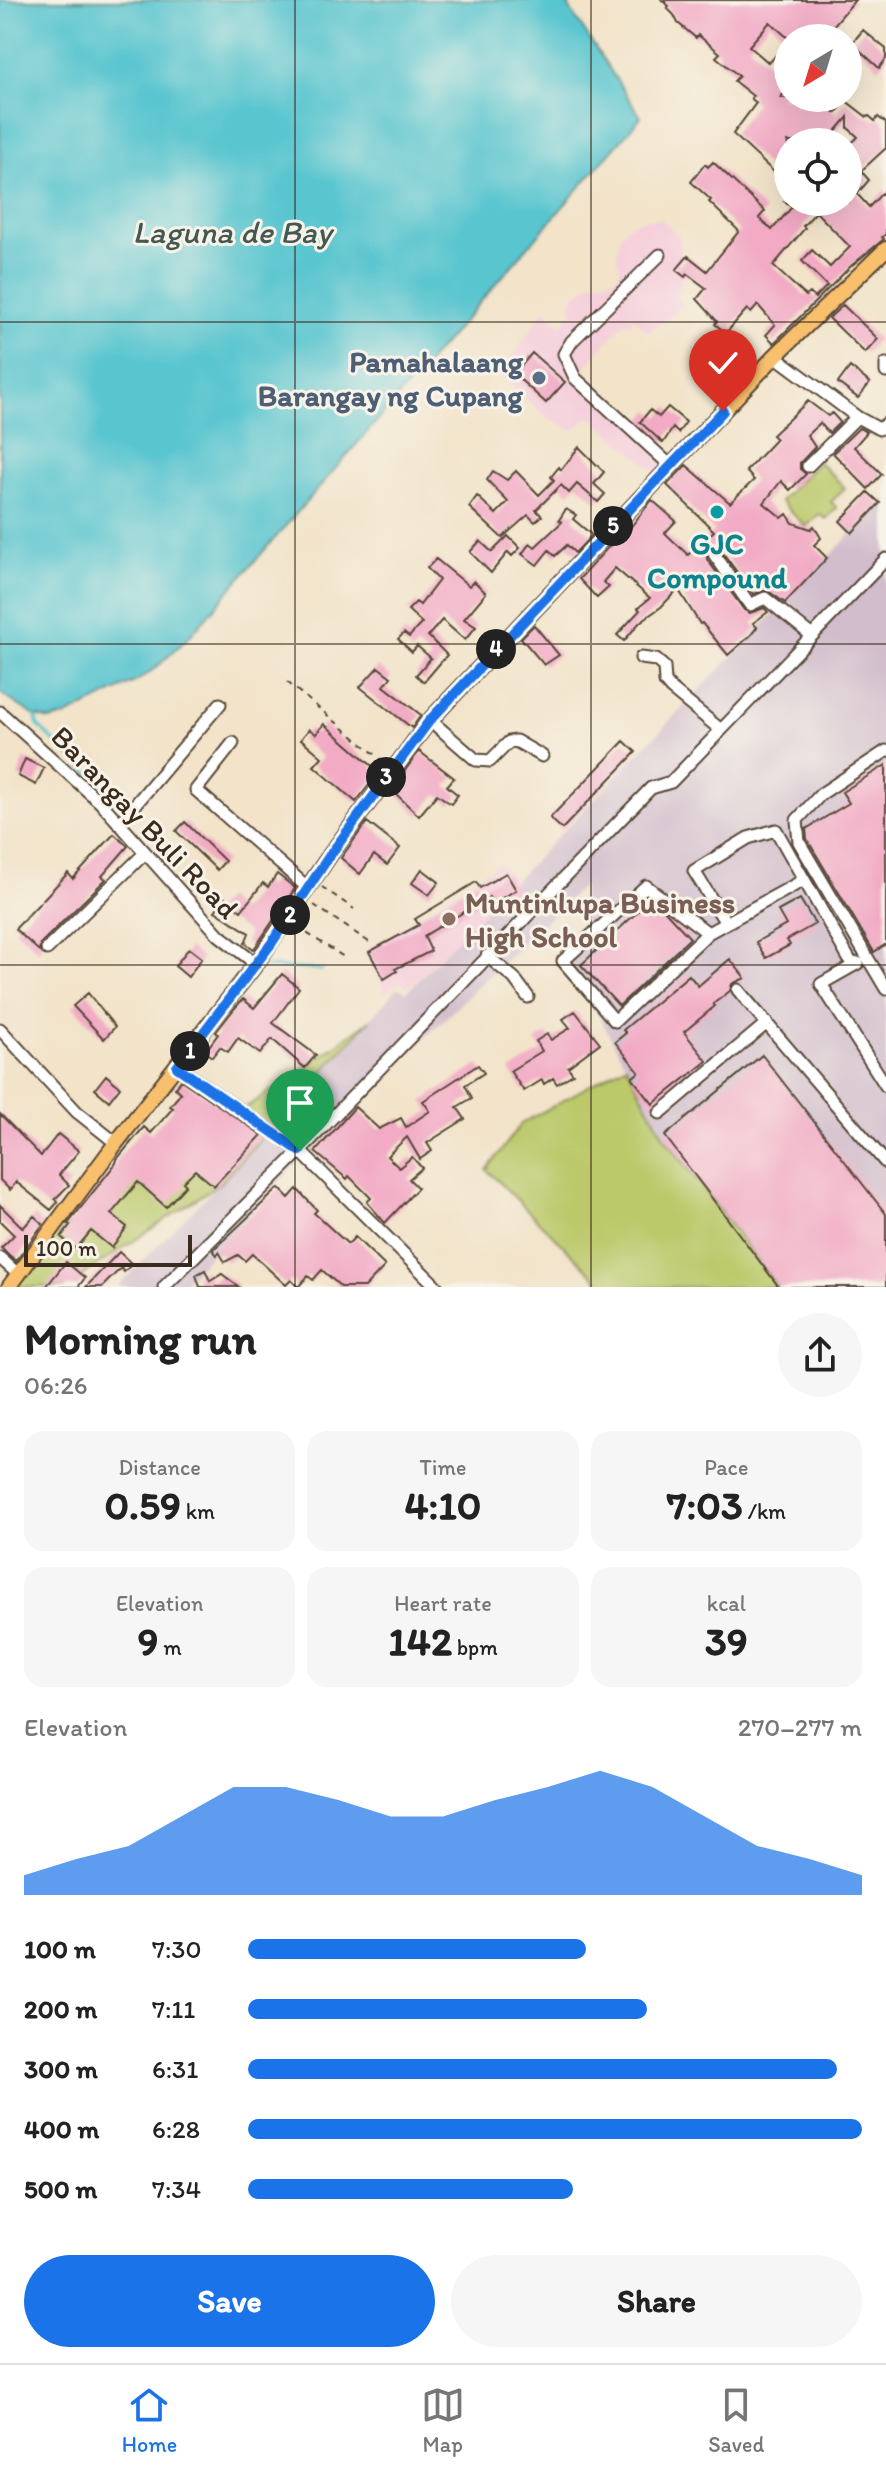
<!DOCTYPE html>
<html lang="en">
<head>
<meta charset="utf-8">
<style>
  :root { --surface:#fff; --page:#f6f6f6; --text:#222; --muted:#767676; --line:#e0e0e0; --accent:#1a73e8 }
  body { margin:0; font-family:Itim,sans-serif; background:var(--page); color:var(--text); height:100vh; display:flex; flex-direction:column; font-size:30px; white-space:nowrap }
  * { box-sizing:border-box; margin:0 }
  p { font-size:26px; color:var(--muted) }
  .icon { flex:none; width:44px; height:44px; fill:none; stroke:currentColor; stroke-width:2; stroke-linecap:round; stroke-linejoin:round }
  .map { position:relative; height:1287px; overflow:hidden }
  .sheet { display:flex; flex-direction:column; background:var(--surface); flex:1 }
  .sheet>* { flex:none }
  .needle { width:52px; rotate:218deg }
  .fabs { position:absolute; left:774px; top:24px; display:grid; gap:16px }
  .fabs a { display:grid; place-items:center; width:88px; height:88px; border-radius:50%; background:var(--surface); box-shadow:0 8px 32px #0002; font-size:40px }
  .scale { position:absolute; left:24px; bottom:20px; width:168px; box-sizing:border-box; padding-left:8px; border:4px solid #3b2a1e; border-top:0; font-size:22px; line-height:28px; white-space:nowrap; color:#3b2a1e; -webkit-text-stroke:6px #f7f3e8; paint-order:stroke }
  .pin { position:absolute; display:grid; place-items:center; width:68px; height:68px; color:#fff; margin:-82px -34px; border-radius:50% 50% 50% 0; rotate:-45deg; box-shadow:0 0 8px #0007 }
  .pin .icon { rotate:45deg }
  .km { position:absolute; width:40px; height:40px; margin:-20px; border-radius:50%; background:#222; color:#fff; font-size:22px; line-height:40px; text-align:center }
  .round { display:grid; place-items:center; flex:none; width:84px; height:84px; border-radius:42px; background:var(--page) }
  .summary { display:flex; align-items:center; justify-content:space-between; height:136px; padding:0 24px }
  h1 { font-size:44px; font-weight:700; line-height:60px }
  .metrics { display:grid; grid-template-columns:repeat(3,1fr); gap:12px; height:136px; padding:8px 24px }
  .metrics div { display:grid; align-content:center; border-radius:20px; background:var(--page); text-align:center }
  .metrics b { font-size:40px; font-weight:700 }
  .metrics small { font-size:22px; font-weight:400 }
  .metrics p { font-size:22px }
  .chart { height:224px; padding:16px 24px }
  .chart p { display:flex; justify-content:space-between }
  .chart svg { width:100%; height:144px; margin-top:8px; fill:var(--accent); opacity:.7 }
  .cta { display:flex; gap:16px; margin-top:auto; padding:16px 24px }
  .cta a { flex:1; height:92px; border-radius:48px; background:var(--accent); color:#fff; font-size:32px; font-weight:700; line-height:92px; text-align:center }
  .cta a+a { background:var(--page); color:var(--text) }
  ul { padding:0 24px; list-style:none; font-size:26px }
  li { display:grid; grid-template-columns:128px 96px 1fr; align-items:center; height:60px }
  li i { height:20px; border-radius:10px; background:var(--accent) }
  .tab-bar { display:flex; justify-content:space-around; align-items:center; height:112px; border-top:2px solid var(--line); background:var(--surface); font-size:22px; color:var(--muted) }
  .tab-bar a { display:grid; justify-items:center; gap:4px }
  .tab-bar .on { color:var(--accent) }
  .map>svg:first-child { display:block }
  .built { fill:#f5cfdb }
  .industrial { fill:#d1bdcc }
  .green { fill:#bbc96b; stroke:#7b7a44; stroke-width:2 }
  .water { fill:#58c5cf; stroke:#4a7876; stroke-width:2 }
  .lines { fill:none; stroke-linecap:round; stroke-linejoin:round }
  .stream { stroke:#58c5cf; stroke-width:3 }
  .building { fill:#f2aac5; fill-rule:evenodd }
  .minor-casing { stroke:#564638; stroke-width:15 }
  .major-casing { stroke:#564638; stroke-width:18 }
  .path { stroke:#564638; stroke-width:2; stroke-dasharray:6 6; stroke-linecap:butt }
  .minor { stroke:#fff; stroke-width:11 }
  .major { stroke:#f8bf6c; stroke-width:14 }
  .route-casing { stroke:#fff; stroke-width:16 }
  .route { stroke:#1a73e8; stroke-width:10 }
  .grid { fill:none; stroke:#3b2a1e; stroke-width:2; stroke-opacity:0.55 }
  .service-dot { fill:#5c6f8a; stroke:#f7f3e8; stroke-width:3 }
  .culture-dot { fill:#0f9aa8; stroke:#f7f3e8; stroke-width:3 }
  .education-dot { fill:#8d6e63; stroke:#f7f3e8; stroke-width:3 }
  .labels { text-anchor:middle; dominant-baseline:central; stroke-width:6; stroke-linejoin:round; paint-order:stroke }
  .service-label { font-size:30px; font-weight:bold; fill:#4e5e75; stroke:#f7f3e8; text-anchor:end }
  .culture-label { font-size:30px; font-weight:bold; fill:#0d838f; stroke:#f7f3e8 }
  .street-label { font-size:30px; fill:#3b2a1e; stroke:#f7f3e8 }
  .education-label { font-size:30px; font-weight:bold; fill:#785e54; stroke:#f7f3e8; text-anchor:start }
  .water-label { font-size:32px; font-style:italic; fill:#445853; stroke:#f7f3e8 }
</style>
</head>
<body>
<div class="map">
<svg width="886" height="1287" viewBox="0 0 886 1287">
  <rect width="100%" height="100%" fill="#f7f3e8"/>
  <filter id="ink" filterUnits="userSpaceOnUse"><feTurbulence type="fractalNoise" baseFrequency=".0125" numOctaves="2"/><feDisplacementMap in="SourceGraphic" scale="16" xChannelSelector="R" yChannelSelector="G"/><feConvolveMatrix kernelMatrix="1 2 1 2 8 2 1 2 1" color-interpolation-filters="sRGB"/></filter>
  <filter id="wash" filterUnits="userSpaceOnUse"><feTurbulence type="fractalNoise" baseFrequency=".006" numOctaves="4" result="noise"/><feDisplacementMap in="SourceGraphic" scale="32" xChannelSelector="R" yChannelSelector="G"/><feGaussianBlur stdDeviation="1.8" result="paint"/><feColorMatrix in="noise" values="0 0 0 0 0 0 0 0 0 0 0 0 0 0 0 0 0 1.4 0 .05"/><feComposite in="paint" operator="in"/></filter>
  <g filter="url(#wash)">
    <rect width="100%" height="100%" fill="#f2e3c9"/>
    <path class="built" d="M645,219H661L679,236L681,281L676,293L682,304L675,313L648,332L634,318L629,323L625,322L581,371L675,455L658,474L589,416L573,431L547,417L499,375L545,309L561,325L573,312L570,305L576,294L595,281L611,280L618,275L620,266L617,260L618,248L620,236L627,226Z
      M499,863L521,887L407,988L400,982L385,993L365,951Z"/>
    <path class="industrial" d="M886,498V1287H777L664,1137L586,991L559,958L581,930L583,885L304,1155L180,1287H117L220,1183L398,988L407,992Z"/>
    <path class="green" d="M819,462L845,488L831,502L837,508L826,519L819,514L806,527L780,501Z
      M370,1020L220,1183L65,1287H15L55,1235L302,1070Z
      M626,1065L664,1137L777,1287H605L487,1170L521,1124Z"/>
    <path class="water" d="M0,0H575L568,6L641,117L189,637L157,667L137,681L64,717L50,720L35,716L0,693Z"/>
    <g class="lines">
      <path class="stream" d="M35,715L38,726L102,786L116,804
        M267,967L322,970"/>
    </g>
    <g id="blocks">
      <path class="building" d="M662,0H855L823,38H788L770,22L749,46L769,63L788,42V89L780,98H818L836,113L846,101L867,117L869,116L875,121L878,117L886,123V148L861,171L869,180L857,194L869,207L886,189V234L882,237L884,239L851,266L774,343L766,335L775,325L758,305L751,313L747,309L726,333L715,324L717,321L697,299L706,288L687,274L685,277L676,270L688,256L707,271L739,231L709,202L711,200L691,182L705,164L708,167L713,162L765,211L759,218L772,230L792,207L785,202H848V146L858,137L848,128V117L827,142H788V185L733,134L756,103L751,98L753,96L734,81L739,76L716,57L720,53L698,35L696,38L678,23L674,15L667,8L669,6ZM816,212L850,247L830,267L812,250L802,261L827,286L815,298L810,293L806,296L773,266L805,228L803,226Z
        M863,30L886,49V59L879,68L852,43Z
        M843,305L878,339L865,353L829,318Z
        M532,353L565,382L546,403L514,374Z
        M850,367L870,383L858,398L838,383Z
        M808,401L828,416L832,413L840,422L829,433L820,423L807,435L815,447L800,463V469L806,474L790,490L781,481L764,503L782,518L787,514L793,523L811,529L814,526L821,538L814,545L827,558L785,603L767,590L753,594L720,549L710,547L706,551L707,559L744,610L750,613L764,608L768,612L753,623L757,627L751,635L728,655L702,623L700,624L678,589L661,607L640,622L624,641L617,635L640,610L638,608L650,598L615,568L603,582L609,587L597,598L579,579L623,531L626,533L652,500L676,521L665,533L688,555L714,531L667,485L686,465L730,503L754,480L746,471L776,439L772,435Z
        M668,407L686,422L678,433L673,428L663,443L640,422L650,410L659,417Z
        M859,428L867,432L854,447L882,474L868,489L833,453Z
        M579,447L604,472L594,484L605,494L598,502L577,484L569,493L561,485L536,510L542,516L535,522L528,515L502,538L469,507L477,496L496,514L508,502L487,480L493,471L507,480L516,471L539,495L554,480L551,477L559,467L561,470Z
        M868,492L880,503L852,533L840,521Z
        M566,509L576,515L573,519L592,535L575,553L567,545L555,556L549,550L537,565L522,554L530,543L535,547L562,522L559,520Z
        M508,536L520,548L512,556L508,552L491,573L470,552L480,541L492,552Z
        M436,559L469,586L474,581L486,593L464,619L476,627L465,640L442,620L428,636L447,655L424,682L416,675L431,658L417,646L412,652L398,639L404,633L409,637L422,623L408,610L416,602L420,605L439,580L427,568Z
        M534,625L559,655L544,665L521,638Z
        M378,667L391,677L384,686L421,715L412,728L360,687Z
        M324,724L379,772L356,802L314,766L322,757L301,739L309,729L316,734Z
        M624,741L636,752L562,829L550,818Z
        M419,751L454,778L447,786L458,795L451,804L437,794L419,816L397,795L400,791L394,786Z
        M25,759L44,768L36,785L18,776Z
        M886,765V944L874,952L807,839L806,829L849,803L842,792Z
        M185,822L225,861L217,870L176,831Z
        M367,822L400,848L387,865L374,855L360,874L341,858Z
        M114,834L128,846L102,876L106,879L41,943L39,951L15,929L68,873L73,879Z
        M422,869L439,882L429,895L412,883Z
        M506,873L516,890L493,903L489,897L424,936L431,951L395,969L397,971L384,979L369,952L419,925L415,919L476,882L480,888Z
        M277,874L295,888L254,949L245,943L249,933L215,911L225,898L241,911L263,883L268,887Z
        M800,899L815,924L787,940L790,945L766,958L756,942L786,925L778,911Z
        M650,900L664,910L690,938L619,1006L581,965Z
        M189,948L202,958L188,977L175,966Z
        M730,959L745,978L732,984L730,991L713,1004L715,1006L684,1032L707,1061L653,1104L632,1078L639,1072L615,1042L626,1033L623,1030L689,975L698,986Z
        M282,974L299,988L273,1023L316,1055L305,1068L272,1039L260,1054L238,1038L228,1052L220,1047L212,1057L205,1052L218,1034L216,1032L234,1009L243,999L254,1008Z
        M88,993L115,1027L104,1039L73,1006Z
        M575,1011L600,1043L568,1067L573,1074L557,1084L553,1078L544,1084L542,1080L524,1091L510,1071L542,1051L536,1041L547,1034L551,1040L570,1028L563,1019Z
        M762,1055L886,1214V1287H779L665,1136Z
        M478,1065L484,1073L465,1085L472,1098L457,1107L465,1119L427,1143L432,1151L420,1159L407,1137L387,1156L399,1168L412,1157L422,1168L409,1179L418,1188L385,1223L367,1202L371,1198L349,1176L347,1179L315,1152L355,1107L379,1129L401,1118L406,1127L430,1111L423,1101Z
        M106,1075L120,1087L109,1101L95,1089Z
        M181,1080L262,1135L214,1186L195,1170L183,1182L186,1185L166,1207L138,1182L111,1214L127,1227L112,1248L91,1231L76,1249L61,1237L70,1225L68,1224L116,1163L117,1159L144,1127L151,1133L173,1108L170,1106L181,1093L175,1088Z
        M0,1114L41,1156L58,1134L79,1151L59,1175L69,1185L55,1199L58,1202L51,1210L16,1182L10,1190L0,1180Z
        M279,1188L289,1198L297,1189L317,1210L314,1213L348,1244L355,1237L385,1266L365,1287H341L322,1270L313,1280L308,1276L298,1287L291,1280L286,1285L252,1254L245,1261L238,1255L225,1262L219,1252L217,1255L213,1250Z
        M0,1205L23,1228L34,1216L43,1224L16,1261L1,1248L14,1235L0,1221Z
        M119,1252L132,1264L124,1272L121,1268L102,1287H86Z
        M66,1262L85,1278L78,1287H46Z
        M205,1270L210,1281L222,1274L239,1287H200L196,1275Z"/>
    </g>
  </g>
  <g filter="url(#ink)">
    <use href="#blocks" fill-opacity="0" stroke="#564638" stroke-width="2"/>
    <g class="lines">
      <defs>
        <path id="minor" d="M660,255L572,341L564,354L575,378L671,466
          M775,356L857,417L879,429L886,424
          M886,364V372
          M808,466L857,417
          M714,554L750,605L765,598L811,635
          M641,658L656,660L664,667L665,682L671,689L721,730
          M0,712L101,803L219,935L256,964
          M430,720L476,760L490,761L509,742L516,741L542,756
          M233,743L196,790L308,888
          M886,751L821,794L797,820L799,842L886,989
          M119,824L220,704
          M726,923L694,871L748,838L776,830L853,966
          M708,933L646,886L563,961L615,1021L708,933L804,880
          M47,949L145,853
          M487,956L514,978L528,997
          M858,963L821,984L886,1086
          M738,990L886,1163
          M0,1029L77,1112L116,1143
          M177,1067L300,1151L437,1287
          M660,1113L767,1023
          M0,1258L19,1275
          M164,1287L300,1151L651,788L671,782L886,559"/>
        <path id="major" d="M9,1287L116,1143L256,964L330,855L430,720L775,356L886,249"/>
      </defs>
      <use href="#minor" class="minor-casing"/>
      <use href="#major" class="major-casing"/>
      <path class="path" d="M287,682L382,760
        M322,887L354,909
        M314,905L369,942
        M297,927L344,957"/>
      <use href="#minor" class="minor"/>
      <use href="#major" class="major"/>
    </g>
  </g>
  <g class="lines" filter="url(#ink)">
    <defs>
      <path id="route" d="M300,1151L177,1067L271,944L330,855L430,720L723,411"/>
    </defs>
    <use href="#route" class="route-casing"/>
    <use href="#route" class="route"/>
  </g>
  <path class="grid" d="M295,0V1287M591,0V1287M0,322H886M0,644H886M0,965H886"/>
  <circle class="service-dot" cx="539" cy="378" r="8"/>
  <circle class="culture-dot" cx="717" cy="512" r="8"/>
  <circle class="education-dot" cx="449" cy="919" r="8"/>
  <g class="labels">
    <g class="service-label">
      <text x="523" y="361">Pamahalaang<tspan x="523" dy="34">Barangay ng Cupang</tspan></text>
    </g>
    <g class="culture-label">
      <text x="717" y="543">GJC<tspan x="717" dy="34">Compound</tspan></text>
    </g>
    <g class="street-label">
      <text transform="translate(145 822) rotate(46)">Barangay Buli Road</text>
    </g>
    <g class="education-label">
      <text x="465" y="902">Muntinlupa Business<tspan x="465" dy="34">High School</tspan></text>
    </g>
    <g class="water-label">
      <text x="232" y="232">Laguna de Bay</text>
    </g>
  </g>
</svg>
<div class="fabs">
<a><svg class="needle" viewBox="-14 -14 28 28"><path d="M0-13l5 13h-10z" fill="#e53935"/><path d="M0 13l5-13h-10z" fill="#767676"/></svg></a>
<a><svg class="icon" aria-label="locate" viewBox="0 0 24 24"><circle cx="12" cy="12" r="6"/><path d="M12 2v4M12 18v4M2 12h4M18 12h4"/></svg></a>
</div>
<div class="scale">100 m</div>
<div class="pin" style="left:300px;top:1151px;background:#1e9e55"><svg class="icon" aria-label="arrive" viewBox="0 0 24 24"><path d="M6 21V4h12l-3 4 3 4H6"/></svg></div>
<div class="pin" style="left:723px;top:411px;background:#d93025"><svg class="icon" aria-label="check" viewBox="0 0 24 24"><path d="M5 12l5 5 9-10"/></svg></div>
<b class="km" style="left:190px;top:1051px">1</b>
<b class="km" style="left:290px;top:915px">2</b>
<b class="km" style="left:386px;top:777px">3</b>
<b class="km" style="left:496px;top:649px">4</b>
<b class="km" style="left:613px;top:526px">5</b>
</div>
<section class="sheet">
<div class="summary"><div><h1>Morning run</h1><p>06:26</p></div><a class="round"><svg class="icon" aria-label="share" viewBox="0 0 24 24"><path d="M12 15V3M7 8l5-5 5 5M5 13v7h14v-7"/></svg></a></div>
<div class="metrics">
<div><p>Distance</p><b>0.59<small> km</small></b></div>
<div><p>Time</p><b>4:10</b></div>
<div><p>Pace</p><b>7:03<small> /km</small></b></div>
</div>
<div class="metrics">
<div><p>Elevation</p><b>9<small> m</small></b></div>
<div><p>Heart rate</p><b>142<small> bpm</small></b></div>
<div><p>kcal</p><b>39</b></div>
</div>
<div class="chart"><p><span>Elevation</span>270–277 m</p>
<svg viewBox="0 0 160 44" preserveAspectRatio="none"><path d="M0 44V38L10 33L20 29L30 20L40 11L50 11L60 15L70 20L80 20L90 15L100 11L110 6L120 11L130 20L140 29L150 33L160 38V44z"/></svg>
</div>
<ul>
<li><b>100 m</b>7:30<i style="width:55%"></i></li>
<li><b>200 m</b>7:11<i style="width:65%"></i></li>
<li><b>300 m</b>6:31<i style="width:96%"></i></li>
<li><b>400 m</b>6:28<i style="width:100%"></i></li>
<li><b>500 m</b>7:34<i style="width:53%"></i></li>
</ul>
<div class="cta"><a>Save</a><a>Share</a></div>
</section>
<nav class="tab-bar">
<a class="on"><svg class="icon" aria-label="home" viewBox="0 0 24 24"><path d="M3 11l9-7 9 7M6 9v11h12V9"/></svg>Home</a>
<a><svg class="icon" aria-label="map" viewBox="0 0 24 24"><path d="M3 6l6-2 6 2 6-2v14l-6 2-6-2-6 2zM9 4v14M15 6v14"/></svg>Map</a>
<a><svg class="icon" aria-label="saved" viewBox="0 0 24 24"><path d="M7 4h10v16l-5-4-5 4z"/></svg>Saved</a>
</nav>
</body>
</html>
